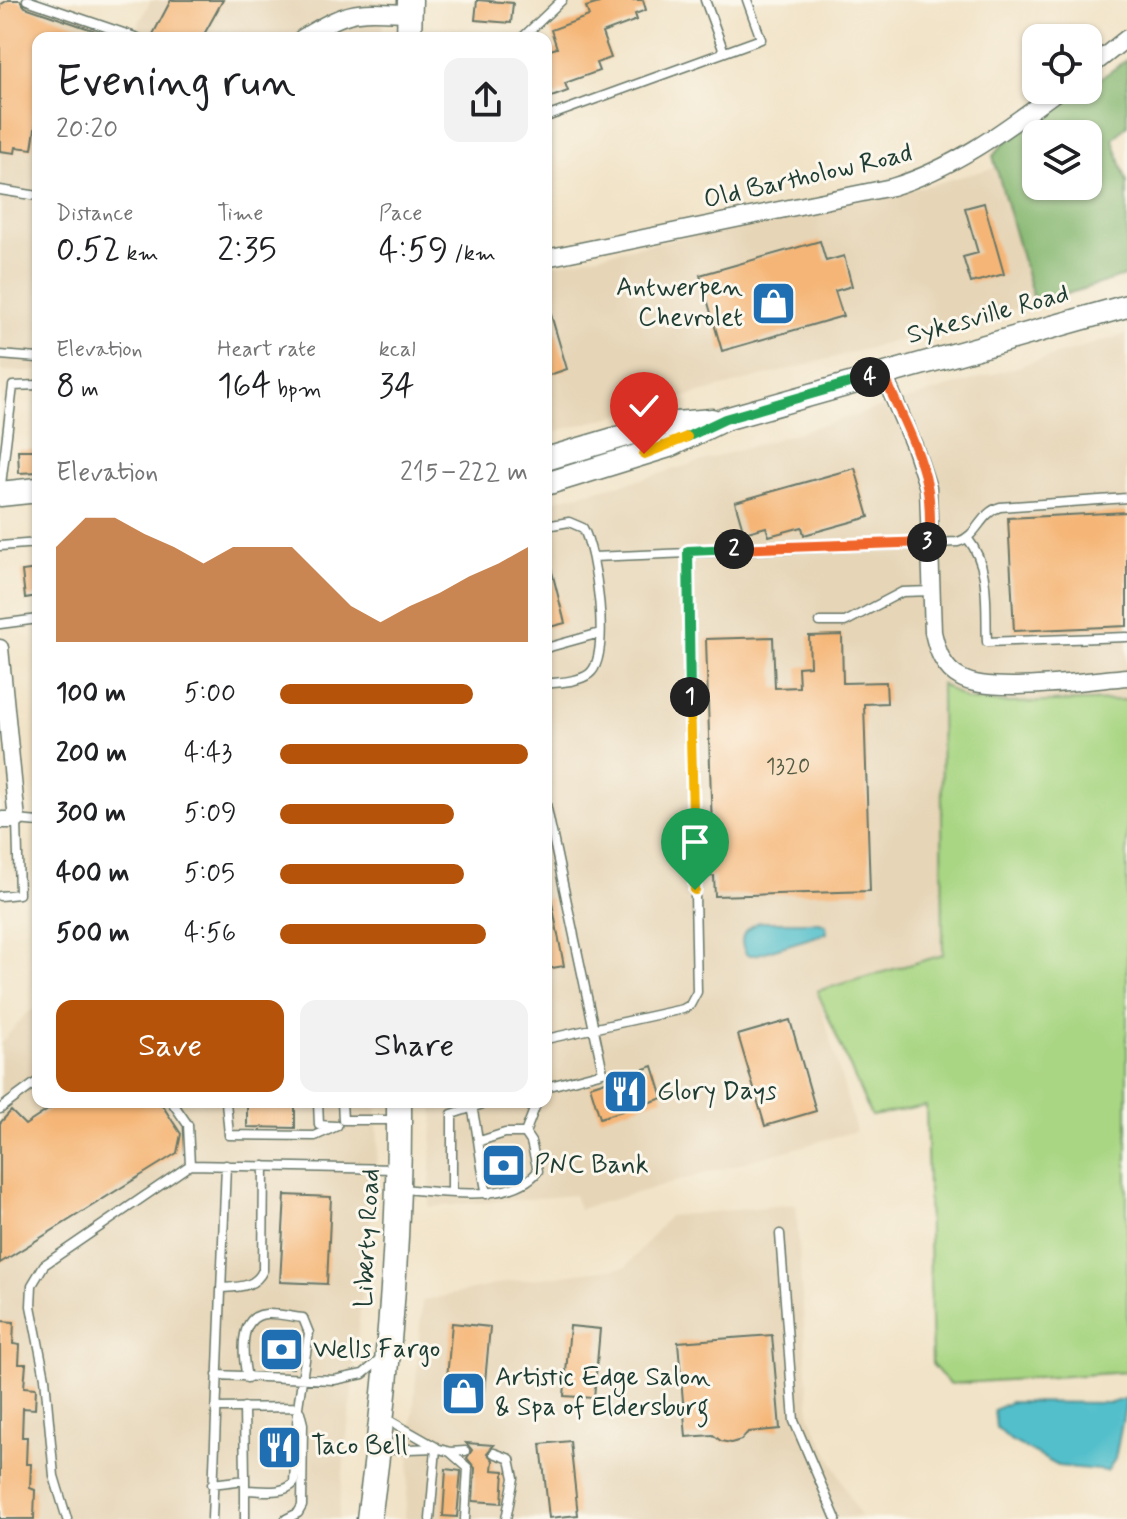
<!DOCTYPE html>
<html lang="en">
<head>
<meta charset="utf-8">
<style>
  :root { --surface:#fff; --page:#f2f2f2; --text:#202124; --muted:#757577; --accent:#b45309 }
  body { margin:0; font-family:Mynerve,sans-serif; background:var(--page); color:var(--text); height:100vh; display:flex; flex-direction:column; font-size:30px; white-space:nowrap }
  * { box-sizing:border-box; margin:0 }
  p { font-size:26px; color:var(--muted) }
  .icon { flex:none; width:44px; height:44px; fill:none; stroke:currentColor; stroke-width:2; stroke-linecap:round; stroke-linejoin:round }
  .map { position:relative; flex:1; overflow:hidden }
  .drawer { position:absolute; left:32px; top:32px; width:520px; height:1076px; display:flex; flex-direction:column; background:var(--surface); border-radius:16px; box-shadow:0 2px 6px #0004 }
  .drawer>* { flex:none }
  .tools { position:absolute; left:1022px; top:24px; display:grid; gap:16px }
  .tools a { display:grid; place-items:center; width:80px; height:80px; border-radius:16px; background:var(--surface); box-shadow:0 2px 6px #0004; font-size:40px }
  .pin { position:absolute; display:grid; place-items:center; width:68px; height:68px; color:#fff; margin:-82px -34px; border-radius:50% 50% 50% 0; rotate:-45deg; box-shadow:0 0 8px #0007 }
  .pin .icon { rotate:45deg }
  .km { position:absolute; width:40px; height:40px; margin:-20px; border-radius:50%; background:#222; color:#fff; font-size:22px; line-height:40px; text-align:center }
  .round { display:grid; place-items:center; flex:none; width:84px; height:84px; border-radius:16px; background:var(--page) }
  .overview { display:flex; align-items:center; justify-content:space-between; height:136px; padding:0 24px }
  h1 { font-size:44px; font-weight:600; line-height:60px }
  .stats { display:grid; grid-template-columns:repeat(3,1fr); gap:12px; height:136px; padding:8px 24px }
  .stats div { display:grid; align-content:center }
  .stats b { font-size:34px; font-weight:600 }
  .stats small { font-size:22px; font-weight:400 }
  .stats p { font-size:22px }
  .chart { height:224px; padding:16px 24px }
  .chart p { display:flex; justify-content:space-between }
  .chart svg { width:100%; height:144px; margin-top:8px; fill:var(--accent); opacity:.7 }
  .button { display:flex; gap:16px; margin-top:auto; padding:16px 24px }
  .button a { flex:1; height:92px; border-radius:16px; background:var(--accent); color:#fff; font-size:32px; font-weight:600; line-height:92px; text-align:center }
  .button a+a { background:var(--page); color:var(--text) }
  ul { padding:0 24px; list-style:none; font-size:26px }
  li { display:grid; grid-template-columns:128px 96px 1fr; align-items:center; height:60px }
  li i { height:20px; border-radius:10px; background:var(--accent) }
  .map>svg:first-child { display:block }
  .built { fill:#e6d5b7 }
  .green { fill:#a9d683; stroke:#648a5c; stroke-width:2 }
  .forest { fill:#86b771; stroke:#527a52; stroke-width:2; fill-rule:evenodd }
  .water { fill:#52bfcb; stroke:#387e80; stroke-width:2 }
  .building { fill:#f5b576 }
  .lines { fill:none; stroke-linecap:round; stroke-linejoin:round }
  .service-casing { stroke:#687767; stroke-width:11 }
  .minor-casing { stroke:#687767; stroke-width:19 }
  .secondary-casing { stroke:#687767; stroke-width:25 }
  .primary-casing { stroke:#687767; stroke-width:27 }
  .service { stroke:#fff; stroke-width:8 }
  .minor { stroke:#fff; stroke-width:16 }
  .secondary { stroke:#fff; stroke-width:22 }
  .primary { stroke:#fff; stroke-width:24 }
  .split-1-casing { stroke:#fff; stroke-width:16 }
  .split-2-casing { stroke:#fff; stroke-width:16 }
  .split-3-casing { stroke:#fff; stroke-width:16 }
  .split-4-casing { stroke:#fff; stroke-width:16 }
  .split-5-casing { stroke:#fff; stroke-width:16 }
  .split-6-casing { stroke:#fff; stroke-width:16 }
  .split-1 { stroke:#f5b400; stroke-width:10 }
  .split-2 { stroke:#22a559; stroke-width:10 }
  .split-3 { stroke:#f0652b; stroke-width:10 }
  .split-4 { stroke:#f0652b; stroke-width:10 }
  .split-5 { stroke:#22a559; stroke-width:10 }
  .split-6 { stroke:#f5b400; stroke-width:10 }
  .labels { text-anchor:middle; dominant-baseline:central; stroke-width:6; stroke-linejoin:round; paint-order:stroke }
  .number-label { font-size:22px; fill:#545b44 }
  .street-label { font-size:26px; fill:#1f3d34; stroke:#fbf7ec }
  .poi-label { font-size:26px; fill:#1f3d34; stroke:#fbf7ec; text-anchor:start }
</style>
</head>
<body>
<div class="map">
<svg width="1127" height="1519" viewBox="0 0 1127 1519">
  <rect width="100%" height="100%" fill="#fbf7ec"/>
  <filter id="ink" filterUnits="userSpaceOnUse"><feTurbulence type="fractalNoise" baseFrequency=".0125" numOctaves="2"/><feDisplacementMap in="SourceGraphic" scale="16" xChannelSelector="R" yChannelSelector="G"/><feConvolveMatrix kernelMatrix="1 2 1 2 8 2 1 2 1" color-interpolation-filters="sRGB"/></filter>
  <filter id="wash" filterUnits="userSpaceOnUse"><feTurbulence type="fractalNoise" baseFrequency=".006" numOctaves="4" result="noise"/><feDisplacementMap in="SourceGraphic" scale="32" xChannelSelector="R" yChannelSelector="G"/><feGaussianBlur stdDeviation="1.8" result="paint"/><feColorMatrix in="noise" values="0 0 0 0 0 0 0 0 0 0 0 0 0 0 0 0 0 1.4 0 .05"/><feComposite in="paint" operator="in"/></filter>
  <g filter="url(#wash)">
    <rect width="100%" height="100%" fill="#f1e3c7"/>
    <path class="built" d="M0,0H45L135,31L151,0H383L382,38H38V371H0Z
      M997,167L1035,304L546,434V266L922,187Z
      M1127,334V700L1007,703L967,700L941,685L943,956L817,992L856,1131L579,1209L574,1195L429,1207L434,1102H546V502L642,479Z
      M38,1007V1102H376L378,1146L338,1519H0V1044L26,1014Z
      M796,1204L810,1417L860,1516L829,1519H405L422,1301L508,1282L626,1267L669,1216Z"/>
    <path class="green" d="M941,684L967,700L1007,703L1127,700V1372L949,1384L932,1364L926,1106L871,1116L817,991L943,955Z"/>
    <path class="forest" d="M1127,60V125L1113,139L1127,183V275L1035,304L993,156L1004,143L1083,90H1088V87ZM1036,134H1088V186H1036Z"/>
    <path class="water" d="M759,922H820L826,925L827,933L755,955H747C737,940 743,928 759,922Z
      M1127,1398L1115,1459L1107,1471L1058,1466L1010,1440L996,1427L994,1410L1010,1402L1111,1403Z"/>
    <g id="blocks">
      <path class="building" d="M8,0H20L25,7L116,38H38V110L32,149L16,147L15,153L0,151V5Z
        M171,0H223L202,38H151Z
        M477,0L513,3L511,23L475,20Z
        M598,0H643L646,10L635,14L637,20L602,33L611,58L596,63L599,71L565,83L568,91L546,99V51L557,48L551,30L589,16L586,7L599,3Z
        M984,203L1004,274L971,283L963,257L978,253L965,208Z
        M820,241L826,261L844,256L852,286L835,291L843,316L722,351L700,275Z
        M546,308H549L567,369L546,376Z
        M18,450H38V472L19,473Z
        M855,468L869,517L804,535L802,527L769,536L766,527L744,533L735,502Z
        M1127,512V626L1014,631L1008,518Z
        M546,564H550L565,623L546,628Z
        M38,569V596L25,598L22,571Z
        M842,635L843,683L886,682L887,703L864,704L870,891L715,896L714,876L703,877L702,831L712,830L706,639L773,637L775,688L799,687L798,667L810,666L809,636Z
        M551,898L564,966L546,969V899Z
        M790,1020L816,1111L765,1126L738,1035Z
        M653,1066L663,1098L600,1118L590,1086Z
        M60,1102H160L181,1134L177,1153L0,1263V1123L11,1111L25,1125Z
        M247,1102H295V1128L247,1127Z
        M512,1149L520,1177L493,1184L487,1156Z
        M285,1195L331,1197L327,1284L280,1282Z
        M0,1321L14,1322L13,1344L20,1345L19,1364H26L24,1387L36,1388L35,1409L23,1408L22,1437H27L26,1464H31L30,1488L35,1490L34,1519H0Z
        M452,1323L490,1327L483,1404L445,1400Z
        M570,1326L600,1329L594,1398L564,1396Z
        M271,1332H293V1368H270Z
        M772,1335L780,1429L748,1432L741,1440L731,1443L721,1441L713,1435L686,1437L678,1342Z
        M270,1431L290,1432L288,1462L269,1461Z
        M570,1441L578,1515L549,1518L541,1444Z
        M466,1443L494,1445L487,1453L493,1460L492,1470L504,1471L502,1503L473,1501L475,1468L467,1458L472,1450Z
        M446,1469L461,1471L457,1517L443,1516Z"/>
    </g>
  </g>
  <g filter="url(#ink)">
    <use href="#blocks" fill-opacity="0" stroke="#687767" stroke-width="2"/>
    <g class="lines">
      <defs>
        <path id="service" d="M27,0L138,38
          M705,0L724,52
          M522,38L562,0
          M546,117L761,39L747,0
          M0,190L38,196
          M0,355L38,358
          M0,493L13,386L38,385
          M546,526L569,522L583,528C596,550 612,658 589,674C578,682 559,682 546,684
          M968,539C991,568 985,607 987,642L1127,637
          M0,546L38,543
          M593,557L958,542C978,536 980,513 1000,507L1127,498
          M820,622H845L902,592L931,591
          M0,624L38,619
          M546,648L600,633
          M546,804L603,1072L546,1087
          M0,896L19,894L17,820L38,822
          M546,1039L683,1009L690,1005L697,992L688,551
          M172,1102L188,1125L190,1165L395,1169
          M226,1102L229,1135L315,1136L337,1126
          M318,1102L319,1125L335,1126
          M342,1102L343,1120H396
          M472,1107C479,1137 480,1164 487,1194
          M0,1109L38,1081
          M525,1133L537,1102
          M400,1189C439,1191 511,1205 538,1171L531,1142L525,1133H505L480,1141
          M452,1192V1114L489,1102
          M780,1234L794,1421L836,1519
          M223,1288C239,1287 256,1287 263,1270L264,1166
          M217,1375L334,1380L363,1374L382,1358
          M244,1407L245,1480
          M216,1408L298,1407
          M385,1418L436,1447
          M382,1450L436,1448L450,1452L465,1451
          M450,1452L468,1468L465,1519
          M494,1453L510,1459L514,1478L506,1519
          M212,1484L245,1480V1519
          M245,1490C260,1490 283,1495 294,1483L298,1407L309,1333L303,1318C292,1317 277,1313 266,1314C237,1316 243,1358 247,1378
          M67,1519L54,1476L45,1378L31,1306L32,1285L44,1265L190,1165
          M212,1519L226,1165
          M286,1519L298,1513L302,1506L303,1424L300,1412
          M430,1519L436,1448"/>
        <path id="minor" d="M302,38C349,9 355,11 409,13
          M1088,69L1127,38
          M546,258L892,187C955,168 1006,129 1059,90
          M883,373L914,446L928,488L933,632C937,650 943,669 961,678C990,695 1090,680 1127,677
          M0,648L17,820H0"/>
        <path id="secondary" d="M546,459L664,424L712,420
          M546,484L669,446L725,419L1127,306"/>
        <path id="primary" d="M409,38L410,0
          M0,494L38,490
          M369,1519C388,1380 400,1242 399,1102"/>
      </defs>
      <use href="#service" class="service-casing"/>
      <use href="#minor" class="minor-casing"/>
      <use href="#secondary" class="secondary-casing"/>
      <use href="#primary" class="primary-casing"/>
      <use href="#service" class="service"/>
      <use href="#minor" class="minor"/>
      <use href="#secondary" class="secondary"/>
      <use href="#primary" class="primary"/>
    </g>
  </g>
  <g class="lines" filter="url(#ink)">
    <defs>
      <path id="split-1" d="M690,697L695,890"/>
      <path id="split-2" d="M690,697L688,551L734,549"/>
      <path id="split-3" d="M734,549L927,542"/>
      <path id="split-4" d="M870,377L883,373C898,410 919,447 927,485C931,504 930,524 930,542H927"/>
      <path id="split-5" d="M687,437L725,419L870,377"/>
      <path id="split-6" d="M644,454L687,437"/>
    </defs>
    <use href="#split-1" class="split-1-casing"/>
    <use href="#split-2" class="split-2-casing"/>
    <use href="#split-3" class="split-3-casing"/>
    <use href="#split-4" class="split-4-casing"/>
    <use href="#split-5" class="split-5-casing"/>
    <use href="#split-6" class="split-6-casing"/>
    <use href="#split-1" class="split-1"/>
    <use href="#split-2" class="split-2"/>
    <use href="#split-3" class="split-3"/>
    <use href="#split-4" class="split-4"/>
    <use href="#split-5" class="split-5"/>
    <use href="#split-6" class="split-6"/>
  </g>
  <defs>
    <symbol id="shop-square" viewBox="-11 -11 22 22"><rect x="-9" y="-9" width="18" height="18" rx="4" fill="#1f6fb2" stroke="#fbf7ec"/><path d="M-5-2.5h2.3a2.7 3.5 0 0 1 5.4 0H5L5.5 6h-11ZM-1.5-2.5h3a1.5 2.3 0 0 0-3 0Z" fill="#fff"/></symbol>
    <symbol id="restaurant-square" viewBox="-11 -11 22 22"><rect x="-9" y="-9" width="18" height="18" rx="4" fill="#1f6fb2" stroke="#fbf7ec"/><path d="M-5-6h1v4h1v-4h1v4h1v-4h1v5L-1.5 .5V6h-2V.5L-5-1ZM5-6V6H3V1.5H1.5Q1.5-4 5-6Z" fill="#fff"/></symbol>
    <symbol id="bank-square" viewBox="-11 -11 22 22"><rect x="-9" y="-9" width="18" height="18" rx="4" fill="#1f6fb2" stroke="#fbf7ec"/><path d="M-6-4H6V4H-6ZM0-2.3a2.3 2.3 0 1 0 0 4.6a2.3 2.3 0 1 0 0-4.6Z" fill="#fff"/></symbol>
  </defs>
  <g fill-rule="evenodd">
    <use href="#shop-square" x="748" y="278" width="51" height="51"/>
    <use href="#restaurant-square" x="600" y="1066" width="51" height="51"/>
    <use href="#bank-square" x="478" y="1140" width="51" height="51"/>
    <use href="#bank-square" x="256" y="1324" width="51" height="51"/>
    <use href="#shop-square" x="438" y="1368" width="51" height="51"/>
    <use href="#restaurant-square" x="254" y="1422" width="51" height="51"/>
  </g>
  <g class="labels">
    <g class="number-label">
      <text x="788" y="767">1320</text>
    </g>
    <g class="street-label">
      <text transform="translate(808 177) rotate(-13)">Old Bartholow Road</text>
      <text transform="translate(988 315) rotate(-15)">Sykesville Road</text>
      <text transform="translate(368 1238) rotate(-87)">Liberty Road</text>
    </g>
    <g class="poi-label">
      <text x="743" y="288" text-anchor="end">Antwerpen<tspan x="743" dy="30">Chevrolet</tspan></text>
      <text x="657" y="1092">Glory Days</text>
      <text x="534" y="1166">PNC Bank</text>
      <text x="313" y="1350">Wells Fargo</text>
      <text x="495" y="1378">Artistic Edge Salon<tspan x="495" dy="30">&amp; Spa of Eldersburg</tspan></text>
      <text x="311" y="1447">Taco Bell</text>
    </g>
  </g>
</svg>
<div class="tools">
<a><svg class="icon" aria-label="locate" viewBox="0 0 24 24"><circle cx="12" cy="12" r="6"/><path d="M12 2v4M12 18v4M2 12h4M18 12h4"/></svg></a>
<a><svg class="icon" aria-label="layers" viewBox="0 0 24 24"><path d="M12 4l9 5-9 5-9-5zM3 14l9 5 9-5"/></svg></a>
</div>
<div class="pin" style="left:695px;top:890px;background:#1e9e55"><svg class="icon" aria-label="arrive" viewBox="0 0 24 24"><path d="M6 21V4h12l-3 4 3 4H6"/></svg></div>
<div class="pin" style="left:644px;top:454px;background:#d93025"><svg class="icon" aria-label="check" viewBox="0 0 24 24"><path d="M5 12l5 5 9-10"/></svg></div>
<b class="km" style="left:690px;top:697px">1</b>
<b class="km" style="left:734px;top:549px">2</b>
<b class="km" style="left:927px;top:542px">3</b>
<b class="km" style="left:870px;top:377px">4</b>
<section class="drawer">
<div class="overview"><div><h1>Evening run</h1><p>20:20</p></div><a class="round"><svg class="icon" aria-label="share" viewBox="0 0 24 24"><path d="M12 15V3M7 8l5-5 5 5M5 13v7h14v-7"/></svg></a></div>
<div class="stats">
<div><p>Distance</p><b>0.52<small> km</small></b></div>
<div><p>Time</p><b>2:35</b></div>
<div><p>Pace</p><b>4:59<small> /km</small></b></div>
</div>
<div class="stats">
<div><p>Elevation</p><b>8<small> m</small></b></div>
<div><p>Heart rate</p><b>164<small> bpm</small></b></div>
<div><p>kcal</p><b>34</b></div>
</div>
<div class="chart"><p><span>Elevation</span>215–222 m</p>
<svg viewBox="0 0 160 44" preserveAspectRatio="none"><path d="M0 44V15L10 6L20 6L30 11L40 15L50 20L60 15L70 15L80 15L90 24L100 33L110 38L120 33L130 29L140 24L150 20L160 15V44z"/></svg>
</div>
<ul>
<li><b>100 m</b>5:00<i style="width:78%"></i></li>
<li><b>200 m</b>4:43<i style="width:100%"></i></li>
<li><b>300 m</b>5:09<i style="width:70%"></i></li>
<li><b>400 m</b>5:05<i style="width:74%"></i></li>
<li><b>500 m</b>4:56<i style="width:83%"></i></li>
</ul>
<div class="button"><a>Save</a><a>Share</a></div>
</section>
</div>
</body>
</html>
